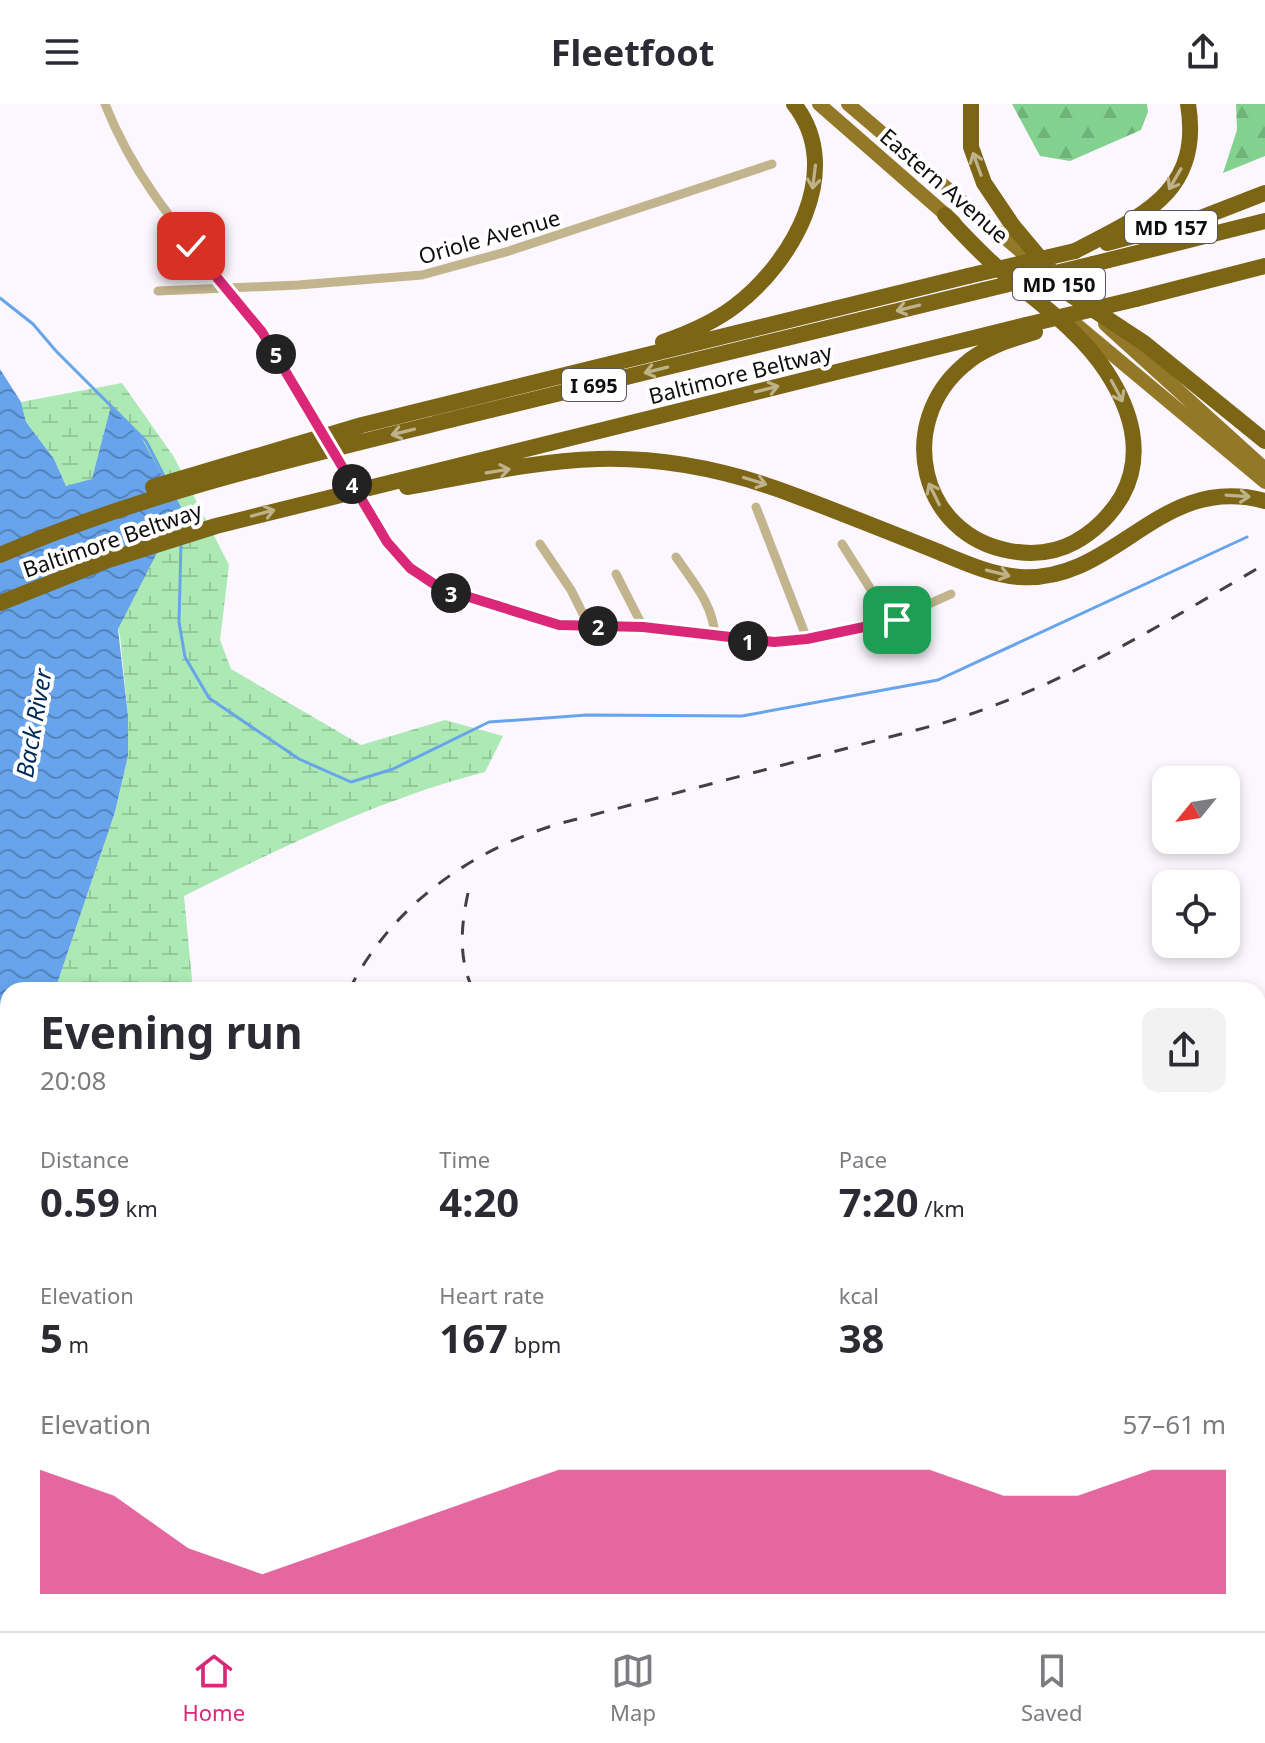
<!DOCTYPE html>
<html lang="en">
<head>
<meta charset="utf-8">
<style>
  :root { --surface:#fff; --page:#f2f2f3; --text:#2b2b33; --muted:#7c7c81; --line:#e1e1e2; --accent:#db2777 }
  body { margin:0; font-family:"Noto Sans",sans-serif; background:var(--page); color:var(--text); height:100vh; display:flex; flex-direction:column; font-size:30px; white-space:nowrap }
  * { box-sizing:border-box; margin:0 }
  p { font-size:26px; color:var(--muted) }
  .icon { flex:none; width:44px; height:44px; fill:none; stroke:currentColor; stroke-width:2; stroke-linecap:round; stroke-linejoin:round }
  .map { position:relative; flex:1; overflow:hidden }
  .panel { position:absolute; left:0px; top:878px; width:1266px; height:650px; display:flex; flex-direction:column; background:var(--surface); border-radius:24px 24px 0 0; box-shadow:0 4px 12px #0003 }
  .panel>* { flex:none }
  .needle { width:52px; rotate:240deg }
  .fabs { position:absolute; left:1152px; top:662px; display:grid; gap:16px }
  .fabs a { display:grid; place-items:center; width:88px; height:88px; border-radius:16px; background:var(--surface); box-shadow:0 4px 12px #0003; font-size:40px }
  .pin { position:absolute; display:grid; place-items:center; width:68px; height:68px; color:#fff; margin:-34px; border-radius:16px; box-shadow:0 4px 12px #0006 }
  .km { position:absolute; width:40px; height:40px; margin:-20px; border-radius:50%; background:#222; color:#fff; font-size:22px; line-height:40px; text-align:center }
  .round { display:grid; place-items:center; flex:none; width:84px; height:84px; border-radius:16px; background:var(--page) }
  .headline { display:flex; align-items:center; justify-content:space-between; height:136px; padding:0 40px }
  h1 { font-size:44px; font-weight:700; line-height:60px }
  .stats { display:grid; grid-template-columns:repeat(3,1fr); gap:12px; height:136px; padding:8px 40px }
  .stats div { display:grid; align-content:center }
  .stats b { font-size:40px; font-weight:700 }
  .stats small { font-size:22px; font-weight:400 }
  .stats p { font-size:22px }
  .chart { height:224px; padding:16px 40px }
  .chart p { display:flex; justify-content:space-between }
  .chart svg { width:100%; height:144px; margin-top:8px; fill:var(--accent); opacity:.7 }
  header { display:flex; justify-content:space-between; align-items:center; height:104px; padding:0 40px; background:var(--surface); font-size:36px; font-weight:700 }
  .tabs { display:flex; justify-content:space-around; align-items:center; height:112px; border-top:2px solid var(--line); background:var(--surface); font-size:22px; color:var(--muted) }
  .tabs a { display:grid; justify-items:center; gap:4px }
  .tabs .selected { color:var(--accent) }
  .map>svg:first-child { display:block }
  .forest { fill:url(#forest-firs) }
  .wetland { fill:url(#wetland-marsh) }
  .water { fill:url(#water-waves) }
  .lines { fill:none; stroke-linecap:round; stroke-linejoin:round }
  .stream { stroke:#67a4eb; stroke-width:3 }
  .minor { stroke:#c2b48d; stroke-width:9 }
  .primary { stroke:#937927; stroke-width:14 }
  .motorway { stroke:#7c6515; stroke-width:16 }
  .rail { stroke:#434044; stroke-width:3; stroke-dasharray:14 14; stroke-linecap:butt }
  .minor-bridge { stroke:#c2b48d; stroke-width:9 }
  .motorway-bridge { stroke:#7c6515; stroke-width:16 }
  .oneway { stroke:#beb28a }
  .route-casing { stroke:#fff; stroke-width:16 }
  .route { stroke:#db2777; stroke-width:10 }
  .labels { text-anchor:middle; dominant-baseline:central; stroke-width:8; stroke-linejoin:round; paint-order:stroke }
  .shield { fill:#fff; stroke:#585658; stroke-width:2 }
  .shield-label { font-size:20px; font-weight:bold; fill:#100d11 }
  .street-label { font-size:22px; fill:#100d11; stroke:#fff }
  .water-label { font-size:24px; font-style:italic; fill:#002b56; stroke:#fff }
</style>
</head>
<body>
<header><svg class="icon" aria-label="menu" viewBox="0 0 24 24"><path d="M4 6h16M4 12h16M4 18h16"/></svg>Fleetfoot<svg class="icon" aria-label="share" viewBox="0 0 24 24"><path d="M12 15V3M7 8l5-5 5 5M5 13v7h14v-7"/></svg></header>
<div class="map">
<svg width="1265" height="1527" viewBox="0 0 1265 1527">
  <defs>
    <pattern id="forest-firs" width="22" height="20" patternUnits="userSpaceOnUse" patternTransform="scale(2)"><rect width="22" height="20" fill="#82d18f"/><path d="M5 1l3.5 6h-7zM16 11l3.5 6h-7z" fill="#6fb27a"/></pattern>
    <pattern id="wetland-marsh" width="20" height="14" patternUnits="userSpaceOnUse" patternTransform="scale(2)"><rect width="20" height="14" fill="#ade9b4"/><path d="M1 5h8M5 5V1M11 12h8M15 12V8" fill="none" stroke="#94c79a"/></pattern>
    <pattern id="water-waves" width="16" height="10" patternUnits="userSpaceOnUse" patternTransform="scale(2)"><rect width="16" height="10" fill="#67a4eb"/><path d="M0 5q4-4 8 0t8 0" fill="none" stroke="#5384bd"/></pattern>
  </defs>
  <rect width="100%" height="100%" fill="#fcf7fe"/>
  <path class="forest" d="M1012,0H1147L1148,8L1141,26L1070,57L1040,52Z
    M1236,0H1265V52L1223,69L1237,26Z
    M119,1520H272L275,1527H122Z"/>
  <path class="wetland" d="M122,279L174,353L229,461L220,536L231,565L361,641L445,616L503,632L485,668C380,695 280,744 184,792L193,886H55L115,708L128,652V612L120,532L107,475L54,355L26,318L21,298Z"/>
  <path class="water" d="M0,265L21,298L26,318L54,355L66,382L92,375L111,302L141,333L180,404L118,525L128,612V652L115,708L55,886H8V1118L0,1141Z
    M0,1315L8,1335V1520H60L62,1527H0Z"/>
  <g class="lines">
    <path class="stream" d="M0,194L33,220L56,247L146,337L164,372
      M174,393L183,410L182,427
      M181,439L179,518L185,553L209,594L299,655L351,678L393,665L489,618L587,611L742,612L938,576L1247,433"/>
    <path class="minor" d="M105,0C137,81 188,135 241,201C268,235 289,272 311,309
      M158,187L298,181L422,171L509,147L772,60
      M756,403L807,535
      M378,424C395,450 413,469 440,484L559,521L643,523L774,538L807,535L887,519L951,490
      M540,440L571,486L589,522
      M842,440L875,492L887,519
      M676,453C693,478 713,500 715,532
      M616,470L643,523"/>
    <path class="primary" d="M819,0L954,118
      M848,0L1038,162
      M1065,211L1265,378
      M1105,220L1265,365"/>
    <path class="motorway" d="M971,0V43L984,79L1013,122L1071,191L1144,239L1265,337
      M945,111C959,126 973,141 988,155C1027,192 1076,221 1106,267C1131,305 1145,350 1122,392C1110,412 1095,427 1075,438C1055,449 1032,451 1010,447C919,431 895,319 964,261C984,243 1010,236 1035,228
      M1107,139L1198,115L1265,89
      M1075,147C1139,113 1203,90 1188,0
      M1093,160L1265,117
      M1136,195L1265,162
      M663,238C689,229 713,219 735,202C792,159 846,66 794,0
      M153,383L362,321L968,172
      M407,383C470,372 534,357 598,355C667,353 735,368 799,393C844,410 889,428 934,446C961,457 990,471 1020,473C1117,479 1159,368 1265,397
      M0,451C148,387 306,352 462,313C636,271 810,228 984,186
      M0,499L108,456L216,422L1026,221"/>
    <path class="rail" d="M468,789C461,822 458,854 473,886
      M349,886C392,802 469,747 558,720L943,619C1059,584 1161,521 1265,460
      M0,1247L8,1253
      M0,1270L8,1276
      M326,1520L335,1527
      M346,1520L354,1527
      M780,1520L789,1527
      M874,1523L879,1527"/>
    <path class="minor-bridge" d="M311,309L378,424"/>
    <path class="motorway-bridge" d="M968,172L1075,147
      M984,186L1093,160
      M1026,221L1136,195"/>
  </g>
  <defs><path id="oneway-shaft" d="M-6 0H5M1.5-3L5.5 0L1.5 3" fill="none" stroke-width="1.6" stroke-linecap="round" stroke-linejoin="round" transform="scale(2)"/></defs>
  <g class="oneway">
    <use href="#oneway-shaft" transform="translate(977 60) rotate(-110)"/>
    <use href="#oneway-shaft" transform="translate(814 73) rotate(97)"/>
    <use href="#oneway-shaft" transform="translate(1175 75) rotate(120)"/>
    <use href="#oneway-shaft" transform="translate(908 204) rotate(166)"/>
    <use href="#oneway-shaft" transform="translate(656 266) rotate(166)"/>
    <use href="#oneway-shaft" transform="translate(767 285) rotate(-14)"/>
    <use href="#oneway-shaft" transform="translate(1117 287) rotate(62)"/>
    <use href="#oneway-shaft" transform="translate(403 328) rotate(166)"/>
    <use href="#oneway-shaft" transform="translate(498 367) rotate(-9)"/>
    <use href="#oneway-shaft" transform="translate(755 377) rotate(17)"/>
    <use href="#oneway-shaft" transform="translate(934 390) rotate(-116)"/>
    <use href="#oneway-shaft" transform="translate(1238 392) rotate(4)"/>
    <use href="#oneway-shaft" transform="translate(263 409) rotate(-15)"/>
    <use href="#oneway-shaft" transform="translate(998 469) rotate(14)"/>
  </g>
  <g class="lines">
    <defs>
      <path id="route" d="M191,142L262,228L387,438L410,464L440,484L559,521L643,523L774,538L807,535L897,516"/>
    </defs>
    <use href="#route" class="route-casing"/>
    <use href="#route" class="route"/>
  </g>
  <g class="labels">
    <g class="shield">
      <rect x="1125" y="107" width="92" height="32" rx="6"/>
      <rect x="1013" y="164" width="92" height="32" rx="6"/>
      <rect x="562" y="265" width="64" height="32" rx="6"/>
    </g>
    <g class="shield-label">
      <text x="1171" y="123">MD 157</text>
      <text x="1059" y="180">MD 150</text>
      <text x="594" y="281">I 695</text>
    </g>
    <g class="street-label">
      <text transform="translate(945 81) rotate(41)">Eastern Avenue</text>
      <text transform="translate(489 132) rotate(-16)">Oriole Avenue</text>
      <text transform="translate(740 269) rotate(-14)">Baltimore Beltway</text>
      <text transform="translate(112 435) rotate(-19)">Baltimore Beltway</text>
    </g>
    <g class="water-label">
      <text transform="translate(33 619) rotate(-80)">Back River</text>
    </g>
  </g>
</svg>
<div class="fabs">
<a><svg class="needle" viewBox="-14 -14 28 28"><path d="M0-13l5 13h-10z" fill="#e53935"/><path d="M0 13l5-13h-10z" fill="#7c7c81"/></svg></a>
<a><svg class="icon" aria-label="locate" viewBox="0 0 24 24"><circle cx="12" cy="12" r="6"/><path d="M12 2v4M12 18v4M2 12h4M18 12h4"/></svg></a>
</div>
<div class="pin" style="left:897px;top:516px;background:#1e9e55"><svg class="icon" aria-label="arrive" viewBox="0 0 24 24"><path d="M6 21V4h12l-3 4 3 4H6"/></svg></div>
<div class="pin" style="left:191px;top:142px;background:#d93025"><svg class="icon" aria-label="check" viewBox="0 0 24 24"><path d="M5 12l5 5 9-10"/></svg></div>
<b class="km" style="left:748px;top:537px">1</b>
<b class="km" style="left:598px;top:522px">2</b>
<b class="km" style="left:451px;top:489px">3</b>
<b class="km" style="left:352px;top:380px">4</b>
<b class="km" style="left:276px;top:250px">5</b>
<section class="panel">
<div class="headline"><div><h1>Evening run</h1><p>20:08</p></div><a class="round"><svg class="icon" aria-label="share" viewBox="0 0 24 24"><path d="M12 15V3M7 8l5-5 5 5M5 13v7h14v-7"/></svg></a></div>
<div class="stats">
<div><p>Distance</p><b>0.59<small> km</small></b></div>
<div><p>Time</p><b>4:20</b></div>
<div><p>Pace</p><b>7:20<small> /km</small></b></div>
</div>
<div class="stats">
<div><p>Elevation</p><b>5<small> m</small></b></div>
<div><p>Heart rate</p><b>167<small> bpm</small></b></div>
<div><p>kcal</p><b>38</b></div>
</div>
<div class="chart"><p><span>Elevation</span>57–61 m</p>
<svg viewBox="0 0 160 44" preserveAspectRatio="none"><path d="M0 44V6L10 14L20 30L30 38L40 30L50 22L60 14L70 6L80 6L90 6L100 6L110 6L120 6L130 14L140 14L150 6L160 6V44z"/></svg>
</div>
</section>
</div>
<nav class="tabs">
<a class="selected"><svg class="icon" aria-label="home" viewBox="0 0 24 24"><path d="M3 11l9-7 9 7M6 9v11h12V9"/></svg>Home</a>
<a><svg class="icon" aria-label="map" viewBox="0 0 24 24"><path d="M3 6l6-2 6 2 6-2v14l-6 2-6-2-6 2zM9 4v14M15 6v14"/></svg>Map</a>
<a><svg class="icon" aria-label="saved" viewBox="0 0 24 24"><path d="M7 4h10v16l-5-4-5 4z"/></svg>Saved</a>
</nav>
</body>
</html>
